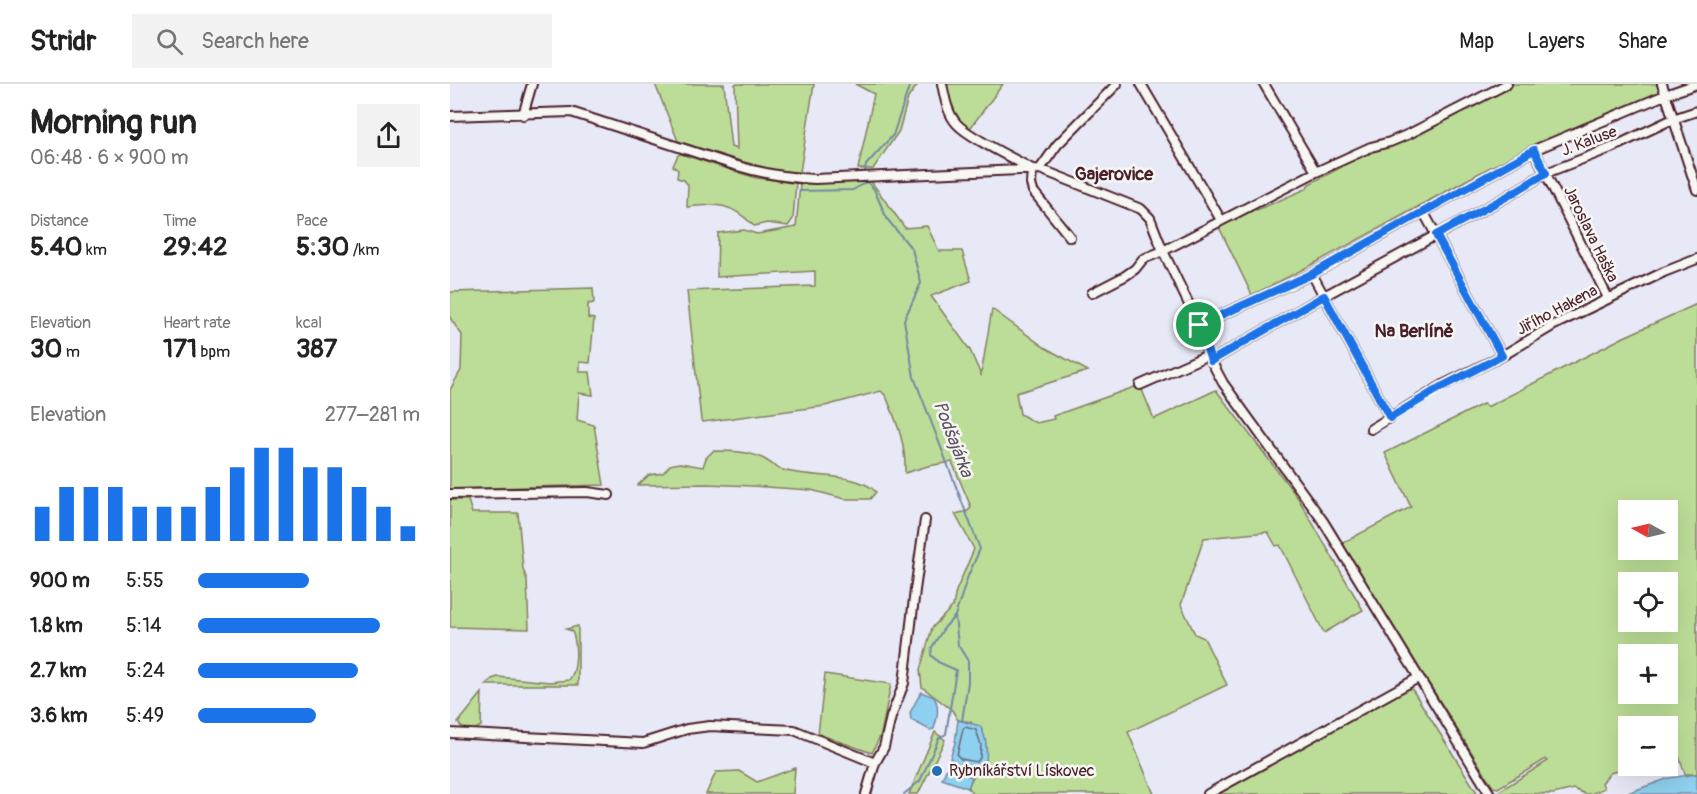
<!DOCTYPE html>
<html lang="en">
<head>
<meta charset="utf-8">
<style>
  :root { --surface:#fff; --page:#f2f2f2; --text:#222; --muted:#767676; --line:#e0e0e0; --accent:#1a73e8 }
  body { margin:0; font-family:Pangolin,sans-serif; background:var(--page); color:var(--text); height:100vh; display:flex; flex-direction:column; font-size:22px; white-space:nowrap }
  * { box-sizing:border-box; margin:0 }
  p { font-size:20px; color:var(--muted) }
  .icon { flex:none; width:33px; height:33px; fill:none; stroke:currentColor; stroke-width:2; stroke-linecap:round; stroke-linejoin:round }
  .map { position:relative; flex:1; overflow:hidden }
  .drawer { display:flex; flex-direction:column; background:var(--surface); width:450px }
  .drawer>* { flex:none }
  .needle { width:39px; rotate:278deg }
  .tools { position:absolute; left:1168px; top:416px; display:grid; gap:12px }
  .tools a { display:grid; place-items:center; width:60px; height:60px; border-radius:0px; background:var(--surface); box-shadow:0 6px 24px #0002; font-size:30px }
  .pin { position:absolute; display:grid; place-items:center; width:51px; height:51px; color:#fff; margin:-26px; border:3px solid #fff; border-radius:50%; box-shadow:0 2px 6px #0007 }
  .round { display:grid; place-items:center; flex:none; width:63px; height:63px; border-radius:0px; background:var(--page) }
  .head { display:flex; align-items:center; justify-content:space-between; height:102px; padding:0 30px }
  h1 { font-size:33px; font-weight:800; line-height:45px }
  .figures { display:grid; grid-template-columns:repeat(3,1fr); gap:9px; height:102px; padding:6px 30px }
  .figures div { display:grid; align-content:center }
  .figures b { font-size:26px; font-weight:800 }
  .figures small { font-size:16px; font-weight:400 }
  .figures p { font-size:16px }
  .chart { height:168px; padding:12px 30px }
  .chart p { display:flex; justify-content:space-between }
  .chart svg { width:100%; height:108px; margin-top:6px; stroke:var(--accent); stroke-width:6 }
  ul { padding:0 30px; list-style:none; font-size:20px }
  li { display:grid; grid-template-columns:96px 72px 1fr; align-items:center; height:45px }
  li i { height:15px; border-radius:8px; background:var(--accent) }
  header { display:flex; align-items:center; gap:36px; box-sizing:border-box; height:84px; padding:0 30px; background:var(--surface); border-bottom:2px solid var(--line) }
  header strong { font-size:28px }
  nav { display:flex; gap:33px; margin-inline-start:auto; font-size:21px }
  .search { width:420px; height:54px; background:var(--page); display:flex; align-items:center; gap:15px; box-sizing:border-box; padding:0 21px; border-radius:0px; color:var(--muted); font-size:22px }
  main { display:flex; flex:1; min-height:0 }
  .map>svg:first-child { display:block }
  .green { fill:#bcdd97; stroke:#837e61; stroke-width:1.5; fill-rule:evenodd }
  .water { fill:#8ed0ef; stroke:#7389a1; stroke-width:1.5 }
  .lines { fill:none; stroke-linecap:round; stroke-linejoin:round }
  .shore { stroke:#656679; stroke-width:1.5 }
  .stream { stroke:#7389a1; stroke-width:2 }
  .street-casing { stroke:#4a1f2b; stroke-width:12 }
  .street { stroke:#f6f6f2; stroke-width:8 }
  .route-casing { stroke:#fff; stroke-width:12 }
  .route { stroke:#1a73e8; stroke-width:8 }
  .poi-dot { fill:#1f6fb2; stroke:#f6f6f2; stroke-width:2 }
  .labels { text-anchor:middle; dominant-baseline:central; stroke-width:5; stroke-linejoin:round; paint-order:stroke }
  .street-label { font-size:16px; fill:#4a1f2b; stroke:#f6f6f2 }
  .poi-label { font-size:16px; fill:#4a1f2b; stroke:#f6f6f2; text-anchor:start }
  .neighbourhood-label { font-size:18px; font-weight:bold; fill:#4a1f2b; stroke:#f6f6f2 }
  .water-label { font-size:18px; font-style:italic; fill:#5e5466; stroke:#f6f6f2 }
</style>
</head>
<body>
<header>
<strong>Stridr</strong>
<div class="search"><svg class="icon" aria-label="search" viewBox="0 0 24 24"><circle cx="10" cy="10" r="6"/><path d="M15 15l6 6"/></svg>Search here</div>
<nav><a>Map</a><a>Layers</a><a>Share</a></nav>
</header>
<main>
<section class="drawer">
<div class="head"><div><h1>Morning run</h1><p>06:48 · 6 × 900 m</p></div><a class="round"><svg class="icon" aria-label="share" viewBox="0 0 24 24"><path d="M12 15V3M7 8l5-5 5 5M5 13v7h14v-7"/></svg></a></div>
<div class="figures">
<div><p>Distance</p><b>5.40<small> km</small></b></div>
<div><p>Time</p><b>29:42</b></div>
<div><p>Pace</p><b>5:30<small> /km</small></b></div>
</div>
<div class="figures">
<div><p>Elevation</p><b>30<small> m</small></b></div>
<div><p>Heart rate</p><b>171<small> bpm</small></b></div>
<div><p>kcal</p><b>387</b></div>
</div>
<div class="chart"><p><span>Elevation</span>277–281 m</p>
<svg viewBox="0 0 160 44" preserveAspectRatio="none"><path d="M5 44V30M15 44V22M25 44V22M35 44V22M45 44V30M55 44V30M65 44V30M75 44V22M85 44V14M95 44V6M105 44V6M115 44V14M125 44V14M135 44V22M145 44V30M155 44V38"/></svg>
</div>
<ul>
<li><b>900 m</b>5:55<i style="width:50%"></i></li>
<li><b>1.8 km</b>5:14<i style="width:82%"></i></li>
<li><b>2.7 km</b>5:24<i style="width:72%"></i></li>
<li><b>3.6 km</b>5:49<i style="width:53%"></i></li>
</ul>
</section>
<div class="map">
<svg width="1247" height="710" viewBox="0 0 1247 710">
  <rect width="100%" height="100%" fill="#e8e9f6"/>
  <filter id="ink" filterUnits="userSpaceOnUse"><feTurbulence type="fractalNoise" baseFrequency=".0167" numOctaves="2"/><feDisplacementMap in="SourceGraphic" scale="12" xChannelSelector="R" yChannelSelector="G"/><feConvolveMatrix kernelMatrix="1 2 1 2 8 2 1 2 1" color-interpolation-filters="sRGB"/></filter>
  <g filter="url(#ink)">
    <path class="green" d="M205,0H274L281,63L287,65L285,0H364L350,88C315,88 263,68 228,57Z
      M405,0H468L458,14L449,47L423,85H408L424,10Z
      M495,0H553L518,47L498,23Z
      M1059,0H1209L1212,5L1210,8C1152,31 1094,56 1039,84C960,126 883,172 802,211L769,143L805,125L807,126L856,105L859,100L892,83L891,80L911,70Z
      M231,70L306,94L346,98L343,135L338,142L317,139L304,142C280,118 268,120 237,123L238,101L234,96L227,94L228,86L223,82L228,71Z
      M420,96L455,144L477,142L489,167H512L521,197L481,212L520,266L531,291L542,225L594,263L638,287L566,309L570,330L586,339L604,335L603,332L690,301L704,335L766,306L848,414L913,526L874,549L830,461L826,462L818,448L754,454L731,521L745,550L754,554L777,601L678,648L704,710H523L518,704C522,693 526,686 536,679L521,638L508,636L502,626L472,603L470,586L482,544L503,522L506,507L524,465L505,430L518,427L521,423L502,378L478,382L455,389C456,359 447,339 436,312L431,307L375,322L253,338L251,336L237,207L365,202V187L267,193L268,149L294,146L307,150L346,143L350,100Z
      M143,204L144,219L138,220V234L144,235L140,279L130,278V288H140L143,311L129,309L127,336L144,341L154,401L0,405V306L11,286L12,251L0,234V208Z
      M1247,220V690H1235L1226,664L1218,666V642H1179V671L1170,674L1175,685L1160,689L1152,699L1154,704L1141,710H1135L1124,705L1103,710L1046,709L1098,677L1096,675L1048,704L1043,703L892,459L961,423L935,369L1033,320L1037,323L1174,253ZM1179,426H1218V465H1179ZM1179,498H1218V537H1179ZM1179,570H1218V609H1179Z
      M263,367C279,367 300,367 314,375C320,378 325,383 330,385C356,395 407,387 426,408L420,415H395L361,406L302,402L257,400L188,401L199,391L213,389L220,381L230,379L253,383L256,374Z
      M0,416H18L22,429H68L73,485L77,496L79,545L0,543Z
      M128,542V601H36L42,595L48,593L100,598L119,596C128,586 127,559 122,547L116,545Z
      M375,590L441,600L431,650L422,669L368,650Z
      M960,602L1028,710H767Z
      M32,609L31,642L22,647L14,646L8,639Z
      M485,648L495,656L468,710H459Z
      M345,684L343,710H256L266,688L289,687L307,698Z"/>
    <path class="water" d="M471,608L484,613C490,623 487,635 484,645L480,646L461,636L460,629Z
      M508,636L530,642C537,654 537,665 536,679L528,684L508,680L500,674L505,659Z
      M497,684L522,693L518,704L492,695Z
      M1247,690V710H1175L1219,694Z"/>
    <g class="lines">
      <path class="shore" d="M515,643L526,646L531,661L530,674L527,678L511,675L507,671L513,645Z"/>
      <path class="stream" d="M415,89L416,81L443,51L460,0
        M414,95L424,105L437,135L462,165L471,199L454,236L464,293L530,465L518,492L505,532L494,544L482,563L481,571L488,578L506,586L496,650L489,654L470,697L454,710
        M350,107L403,106L416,98
        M505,532L508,561L518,577V598L512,637"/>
      <defs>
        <path id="street" d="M492,0C495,14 497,29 507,40C520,54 563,74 582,85L581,100L583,107L620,153
          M691,0L771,136
          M814,0L866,88
          M1212,0L1247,106
          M73,31L82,0
          M0,32L121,28L284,81C310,89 338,94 365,95L590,85L691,125L700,134L713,167L749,241L758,271L773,299L873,437L1040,710
          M1084,66L1158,214
          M590,85L607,61L667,0
          M973,127L1052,272
          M862,190L940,334
          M642,209L675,192L685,185L693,175L713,167L866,88L921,63L940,58L959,50L1057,0
          M749,241L862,190L1084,66L1215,11L1247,0
          M761,277L874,212L1058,112L1096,89L1161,64L1223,35L1247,27
          M690,301L758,271
          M921,345L993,301L1052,272L1104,241L1214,188L1247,175
          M0,410L137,408L159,411
          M0,649L193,659L237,645L260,642L344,646L425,679L416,710
          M425,679L434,663L441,633L454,599L465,506L475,436
          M758,710L968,594"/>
      </defs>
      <use href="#street" class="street-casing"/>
      <use href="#street" class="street"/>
    </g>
  </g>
  <g class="lines" filter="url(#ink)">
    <defs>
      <path id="route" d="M1084,66L1096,89L1058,112L986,151L1052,272L993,302L940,334L874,212L761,277L749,241L862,190Z"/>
    </defs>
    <use href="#route" class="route-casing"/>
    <use href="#route" class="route"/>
  </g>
  <circle class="poi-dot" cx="487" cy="687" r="6"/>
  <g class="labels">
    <g class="street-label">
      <text transform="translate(1139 57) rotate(-21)">J. Kaluse</text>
      <text transform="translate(1141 150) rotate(64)">Jaroslava Haška</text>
      <text transform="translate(1107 226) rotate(-28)">Jiřího Hakena</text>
    </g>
    <g class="poi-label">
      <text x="499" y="687">Rybníkářství Lískovec</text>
    </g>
    <g class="neighbourhood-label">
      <text x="664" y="90">Gajerovice</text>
      <text x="964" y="247">Na Berlíně</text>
    </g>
    <g class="water-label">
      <text transform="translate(503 355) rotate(69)">Podšajárka</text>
    </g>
  </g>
</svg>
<div class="tools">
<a><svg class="needle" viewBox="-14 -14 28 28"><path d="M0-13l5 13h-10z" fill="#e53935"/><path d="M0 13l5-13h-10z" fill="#767676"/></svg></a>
<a><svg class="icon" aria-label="locate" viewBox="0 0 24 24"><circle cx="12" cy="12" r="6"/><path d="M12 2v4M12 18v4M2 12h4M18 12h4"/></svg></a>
<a>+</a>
<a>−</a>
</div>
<div class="pin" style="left:749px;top:241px;background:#1e9e55"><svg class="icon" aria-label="arrive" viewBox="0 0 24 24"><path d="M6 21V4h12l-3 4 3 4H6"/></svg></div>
</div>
</main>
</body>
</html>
